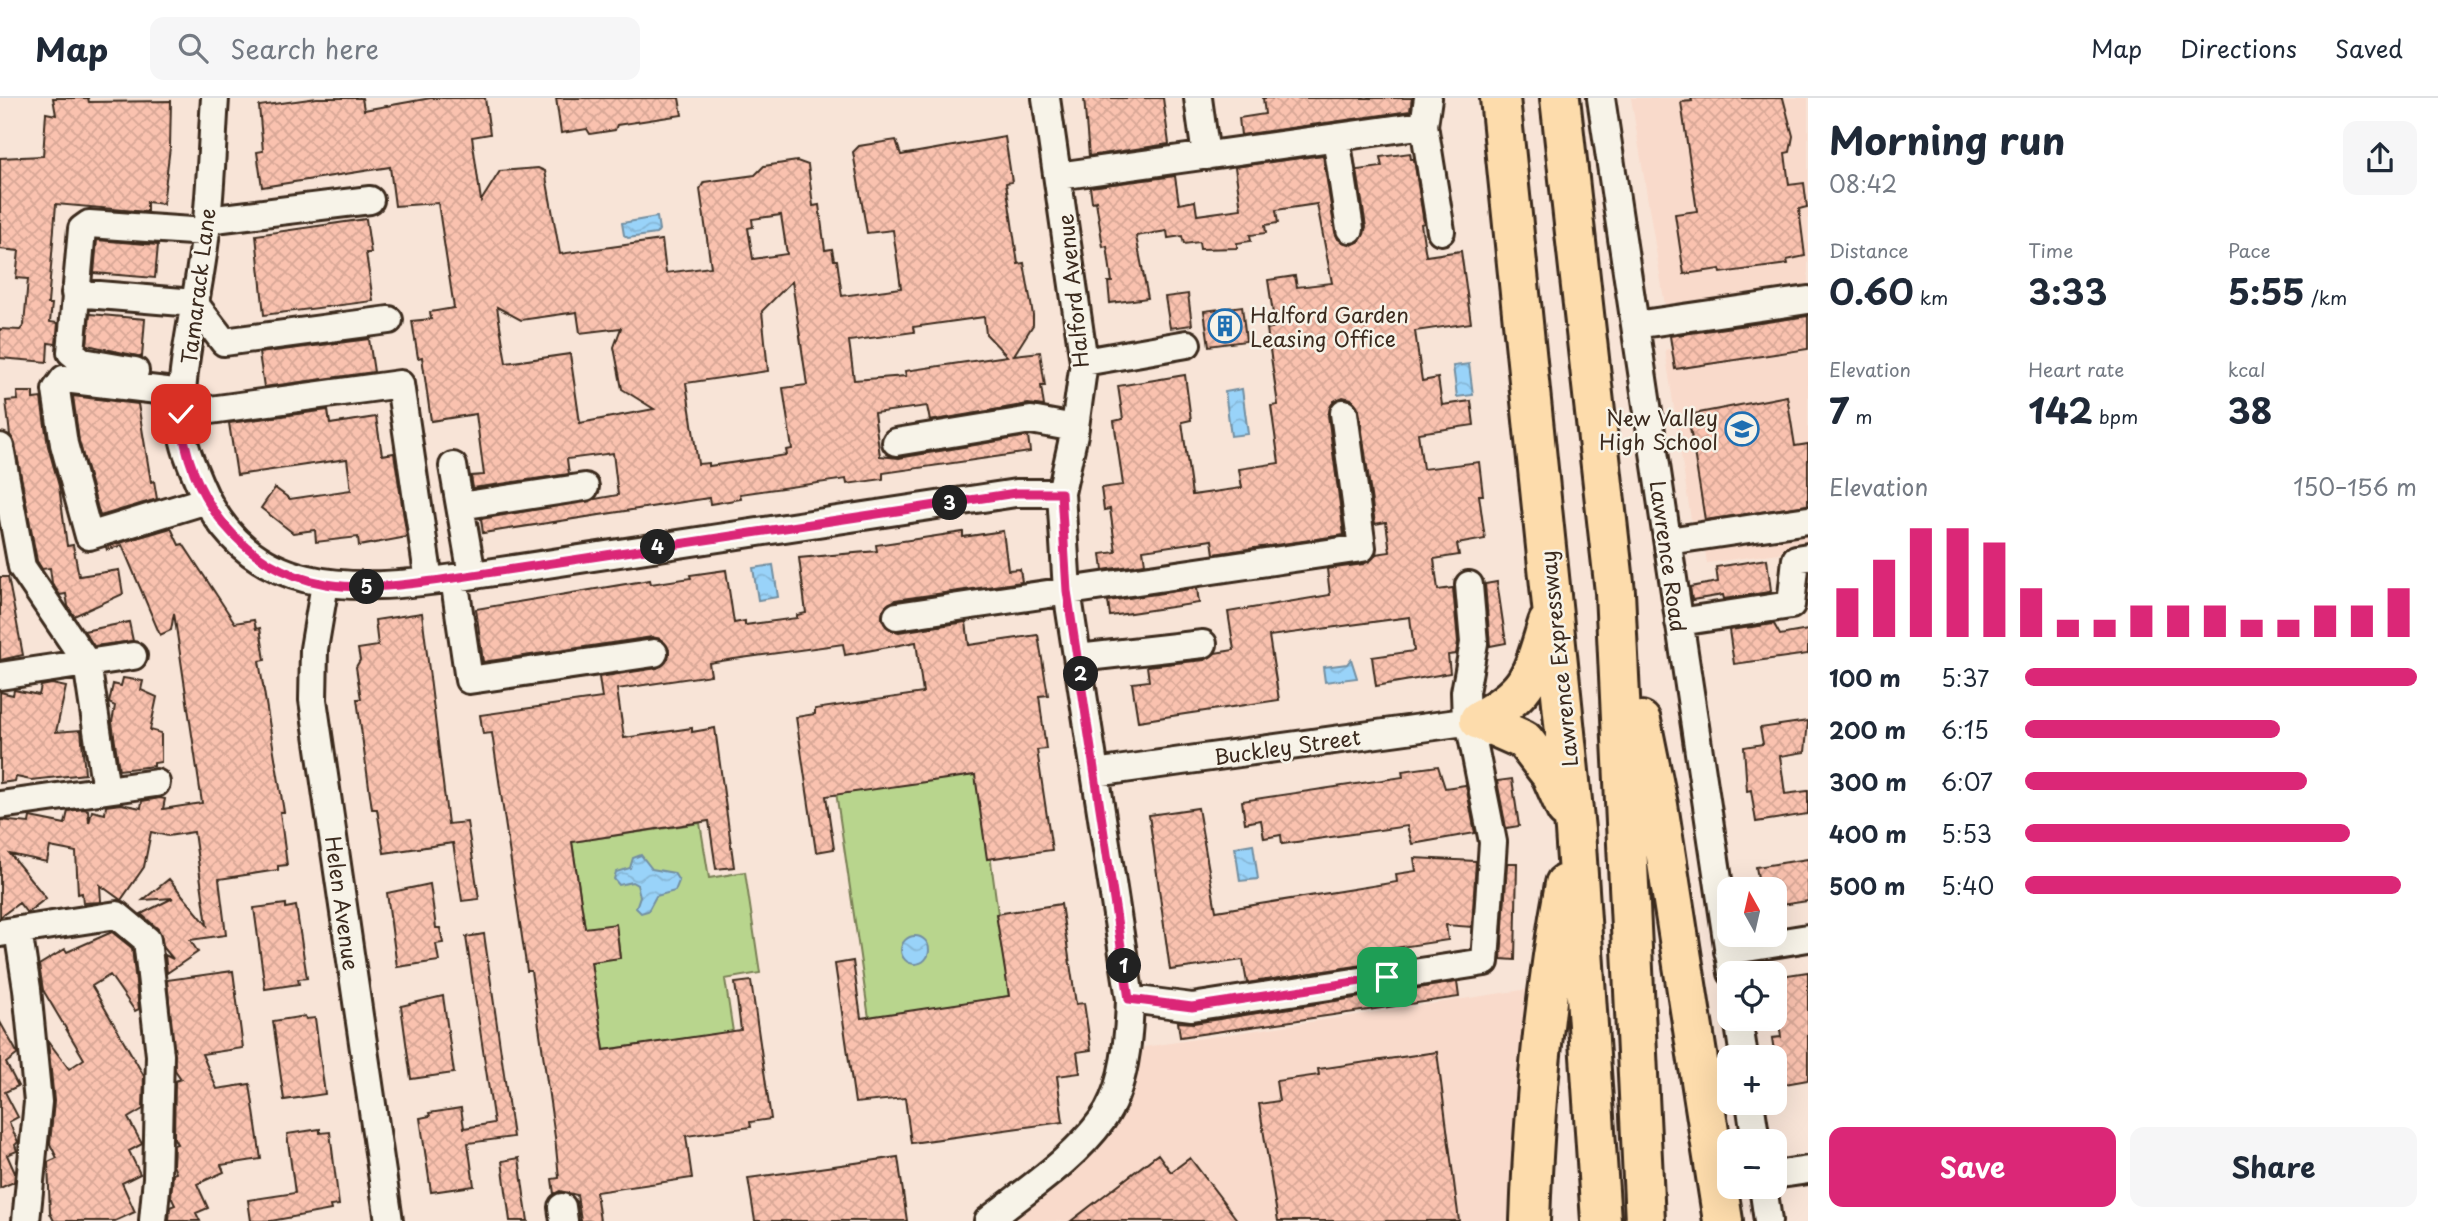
<!DOCTYPE html>
<html lang="en">
<head>
<meta charset="utf-8">
<style>
  :root { --surface:#fff; --page:#f6f6f7; --text:#1f2937; --muted:#747a83; --line:#e0e1e3; --accent:#db2777 }
  body { margin:0; font-family:"Playpen Sans",sans-serif; background:var(--page); color:var(--text); height:100vh; display:flex; flex-direction:column; font-size:26px; white-space:nowrap }
  * { box-sizing:border-box; margin:0 }
  p { font-size:23px; color:var(--muted) }
  .icon { flex:none; width:38px; height:38px; fill:none; stroke:currentColor; stroke-width:2; stroke-linecap:round; stroke-linejoin:round }
  .map { position:relative; flex:1; overflow:hidden }
  .panel { display:flex; flex-direction:column; background:var(--surface); width:630px }
  .panel>* { flex:none }
  .needle { width:46px; rotate:352deg }
  .controls { position:absolute; left:1717px; top:779px; display:grid; gap:14px }
  .controls a { display:grid; place-items:center; width:70px; height:70px; border-radius:14px; background:var(--surface); box-shadow:0 7px 28px #0002; font-size:35px }
  .pin { position:absolute; display:grid; place-items:center; width:60px; height:60px; color:#fff; margin:-30px; border-radius:14px; box-shadow:0 4px 10px #0006 }
  .km { position:absolute; width:35px; height:35px; margin:-18px; border-radius:50%; background:#222; color:#fff; font-size:19px; line-height:35px; text-align:center }
  .round { display:grid; place-items:center; flex:none; width:74px; height:74px; border-radius:14px; background:var(--page) }
  .summary { display:flex; align-items:center; justify-content:space-between; height:119px; padding:0 21px }
  h1 { font-size:38px; font-weight:700; line-height:52px }
  .metrics { display:grid; grid-template-columns:repeat(3,1fr); gap:10px; height:119px; padding:7px 21px }
  .metrics div { display:grid; align-content:center }
  .metrics b { font-size:35px; font-weight:700 }
  .metrics small { font-size:19px; font-weight:400 }
  .metrics p { font-size:19px }
  .chart { height:196px; padding:14px 21px }
  .chart p { display:flex; justify-content:space-between }
  .chart svg { width:100%; height:126px; margin-top:7px; stroke:var(--accent); stroke-width:6 }
  .action { display:flex; gap:14px; margin-top:auto; padding:14px 21px }
  .action a { flex:1; height:80px; border-radius:14px; background:var(--accent); color:#fff; font-size:28px; font-weight:700; line-height:80px; text-align:center }
  .action a+a { background:var(--page); color:var(--text) }
  ul { padding:0 21px; list-style:none; font-size:23px }
  li { display:grid; grid-template-columns:112px 84px 1fr; align-items:center; height:52px }
  li i { height:18px; border-radius:9px; background:var(--accent) }
  header { display:flex; align-items:center; gap:42px; box-sizing:border-box; height:98px; padding:0 35px; background:var(--surface); border-bottom:2px solid var(--line) }
  header strong { font-size:33px }
  nav { display:flex; gap:38px; margin-inline-start:auto; font-size:24px }
  .search { width:490px; height:63px; background:var(--page); display:flex; align-items:center; gap:18px; box-sizing:border-box; padding:0 24px; border-radius:14px; color:var(--muted); font-size:26px }
  main { display:flex; flex:1; min-height:0 }
  .map>svg:first-child { display:block }
  .built { fill:#f9dacb }
  .garden { fill:#b8d58d; stroke:#7a8056; stroke-width:2 }
  .water { fill:url(#water-waves); stroke:#738fa1; stroke-width:2 }
  .building { fill:url(#building-cross-hatch); stroke:#3b2a1e; stroke-width:2; fill-rule:evenodd }
  .lines { fill:none; stroke-linecap:round; stroke-linejoin:round }
  .minor-casing { stroke:#3b2a1e; stroke-width:32 }
  .highway-casing { stroke:#3b2a1e; stroke-width:44 }
  .minor { stroke:#f7f3e8; stroke-width:26 }
  .highway { stroke:#fddcac; stroke-width:38 }
  .route-casing { stroke:#fff; stroke-width:14 }
  .route { stroke:#db2777; stroke-width:9 }
  .labels { text-anchor:middle; dominant-baseline:central; stroke-width:5; stroke-linejoin:round; paint-order:stroke }
  .street-label { font-size:21px; fill:#3b2a1e; stroke:#f7f3e8 }
  .poi-label { font-size:21px; fill:#3b2a1e; stroke:#f7f3e8; text-anchor:start }
</style>
</head>
<body>
<header>
<strong>Map</strong>
<div class="search"><svg class="icon" aria-label="search" viewBox="0 0 24 24"><circle cx="10" cy="10" r="6"/><path d="M15 15l6 6"/></svg>Search here</div>
<nav><a>Map</a><a>Directions</a><a>Saved</a></nav>
</header>
<main>
<div class="map">
<svg width="1808" height="1123" viewBox="0 0 1808 1123">
  <defs>
    <pattern id="water-waves" width="16" height="10" patternUnits="userSpaceOnUse" patternTransform="scale(1.75)"><rect width="16" height="10" fill="#99d3f9"/><path d="M0 5q4-4 8 0t8 0" fill="none" stroke="#85b5d5"/></pattern>
    <pattern id="building-cross-hatch" width="8" height="8" patternUnits="userSpaceOnUse" patternTransform="scale(1.75)"><rect width="8" height="8" fill="#fac2af"/><path d="M0 0l8 8M0 8l8-8" fill="none" stroke="#d7a796"/></pattern>
  </defs>
  <rect width="100%" height="100%" fill="#f8e4d7"/>
  <filter id="ink" filterUnits="userSpaceOnUse"><feTurbulence type="fractalNoise" baseFrequency=".0143" numOctaves="2"/><feDisplacementMap in="SourceGraphic" scale="14" xChannelSelector="R" yChannelSelector="G"/><feConvolveMatrix kernelMatrix="1 2 1 2 8 2 1 2 1" color-interpolation-filters="sRGB"/></filter>
  <g filter="url(#ink)">
    <path class="built" d="M1631,0H1808V451L1707,465L1701,427L1692,428L1665,252L1672,250Z
      M1543,889L1526,1123H1000L1105,1024L1144,949Z"/>
    <path class="garden" d="M979,674L1009,898L869,920L836,694Z
      M700,725L709,780L745,774L760,875L725,881L733,934L604,952L591,864L620,860L616,827L585,830L572,744Z"/>
    <path class="water" d="M657,119L659,132L656,136L628,140L624,137L622,125Z
      M1469,266L1473,297L1457,299L1453,268Z
      M1242,291L1248,336L1231,338L1225,294Z
      M773,467L778,499L758,502L753,470Z
      M1351,561L1357,580L1325,584L1323,569L1347,566Z
      M1253,746L1258,781L1240,783L1235,749Z
      M641,757L652,771L674,775L679,783L675,793L656,798L648,813L641,815L636,810L640,798L637,787L632,784L619,787L614,781L616,774L630,770L633,760Z
      M901 852a14 14 0 1 1 28 0a14 14 0 1 1-28 0Z"/>
    <path class="building" d="M53,0H88L89,4L171,3L170,49L163,106L147,104V114L56,106L48,206H52L50,224L58,225L56,246L48,245L47,264L0,260V231L20,232L24,227L28,181L16,180L19,153L0,151V60L43,58L46,15L56,17Z
      M317,0H362L364,12L431,0H485L490,36L472,39L481,103L500,73L538,70L545,73L560,156L662,142L666,175L711,169L700,91L704,84L755,77L764,68L797,63L808,67L813,108L819,107L825,152L832,151L834,162H837L842,198L901,190L893,132L867,135L853,54L859,48L896,42L901,57L1005,39L1012,84L1006,85L1018,166L1024,165L1033,217V227L1014,257L1040,254L1045,288H1041L1044,308L1028,306L930,323L927,308L874,315L880,358L899,360L1028,338L1030,354L883,375V381L847,386L846,381L740,396L741,401L710,406L709,400L483,435L481,421L618,397L613,355L567,361L569,376L473,390L471,378L484,377L476,316L431,323L422,259L418,260L412,223L431,221L430,214L454,210L438,105L395,108L390,69L262,89L257,54L263,53L259,8ZM781,117L787,156L753,161L748,130L753,129L752,121ZM792,183L807,287L783,290L792,351L786,352L787,357L709,368V365L698,366L686,285L768,273L762,213ZM497,209L521,222L577,214L580,235L621,230L614,249L622,291L654,311L580,325L570,256L506,265ZM984,219L986,236L1007,258L905,273L906,278L854,282L849,243L914,234L913,229Z
      M556,0H679L682,17L617,27L615,32L590,36L587,31L561,35Z
      M1084,0H1163L1169,46L1089,58Z
      M1263,0H1412L1410,13L1241,37L1239,20L1265,16Z
      M1691,0H1783L1793,38L1790,54L1785,55L1789,87L1804,85L1807,109L1799,111L1805,158L1787,162L1788,166L1721,175L1720,171L1684,176L1675,116L1697,113L1681,4L1692,3Z
      M1410,55L1411,61H1414L1424,125L1421,126L1426,158L1461,153L1471,225L1415,233L1422,283L1438,280L1442,307L1471,303L1474,327L1418,335L1423,371L1479,364L1483,397H1479L1485,441L1457,446L1459,457L1434,461L1438,492L1453,490L1458,544L1456,556L1448,557L1450,575L1376,588L1372,559L1414,553L1410,519L1269,538L1279,602L1138,623L1132,585L1149,583L1147,568L1205,562L1215,555L1234,552L1228,514L1330,497L1327,471L1364,466L1376,456L1390,454L1386,424L1375,426L1359,312L1351,301L1343,299L1334,303L1328,317L1344,437L1214,456L1212,442L1143,452L1145,466L1103,472L1101,456L1116,454L1110,411L1104,412L1101,390L1123,387L1114,323L1123,321L1118,288L1185,277L1191,322L1182,324L1192,397L1242,390L1239,371L1279,365L1271,308L1278,307L1267,231L1275,229L1268,182L1295,178L1297,189L1332,185L1317,106L1276,112L1278,125L1265,127L1266,135L1250,137L1251,143L1237,145V150L1200,151L1199,144L1184,146L1182,138L1168,140L1167,133L1136,138L1148,200L1110,205L1108,184H1112L1107,148L1103,149L1096,103L1092,104L1090,89L1175,78L1179,106L1195,103L1197,117L1241,111L1235,69L1323,57L1335,134L1338,141L1352,147L1360,143L1366,129L1357,72L1382,69L1380,59Z
      M366,121L371,155H366L373,203L264,217L256,137Z
      M97,142L158,147L155,180L94,175Z
      M1188,196L1192,227L1170,230L1165,199Z
      M1242,208L1246,243L1209,248L1204,213Z
      M90,216L145,221L142,259L87,247Z
      M1808,218V251L1675,271L1670,238Z
      M369,241L374,274L264,289L259,255Z
      M17,294H33V301L41,300L48,348L59,388L67,448L73,447L79,478L119,472L123,496L74,518L68,508L66,496L60,497L52,485L50,470L42,471L37,463L15,346L10,337L6,303L18,302Z
      M73,298L138,306L151,384L154,383L157,401L100,418L79,343Z
      M1787,298L1795,348L1808,346V407L1705,422L1688,317Z
      M328,312L330,326L376,319L382,357L394,355L407,439L359,448L358,439L316,444L315,432L293,435L261,410L275,390L290,401L351,392L347,361L237,377L229,325Z
      M171,430L179,447L183,446L235,525L254,522L256,531L260,530L265,562L259,563L284,714H280L287,767L278,768V772L219,781L226,837L190,842L198,854L167,875L165,857L173,861L164,850L158,831L141,816L173,800L143,802L169,781L207,827L194,734L168,738L151,734L144,769L121,802L100,787L101,804L83,805L82,795L78,796L76,754L50,749L47,764L10,756L46,800L27,815L19,805L0,819V722L29,725L30,719L65,726L68,713L83,711L88,712L89,725L92,713L105,716L106,708L121,706L141,710L142,703L160,700L165,701L163,711L202,705L174,515L171,532L160,537L122,447L107,452L106,449Z
      M1003,433L1008,472L1020,471L1022,484L895,502L883,512L882,521L891,532L899,534L966,524L969,547L1038,537L1048,597L1039,598L1046,651L1037,652L1052,752L987,761L975,677L826,698L834,751L816,754L796,619L815,616V611L923,595L916,544L845,557L843,546L734,561L709,565L711,577L617,591L624,640L692,630V634L715,630L734,769L716,771L709,723L572,744L585,830L616,826L620,860L591,864L604,952L741,932L735,885L751,883L771,1021L750,1024L751,1029L686,1038L692,1080L596,1094L600,1123H581L577,1097L560,1093L554,1096L552,1081L559,1080L555,1039L531,873H527L492,635L483,636L480,617L602,600L599,579L657,570L668,561L669,552L660,541L652,539L483,564L476,511L650,482L651,486L691,480L690,477L726,472L734,525L745,523V527L797,520V517L806,515L799,460L877,453L876,447L963,434V439Z
      M1767,461L1771,493L1769,494L1724,501L1723,497L1692,502L1690,489L1718,484L1716,469Z
      M0,479H8L23,557L0,562Z
      M1497,484L1506,545L1490,548L1485,486Z
      M1197,490L1199,505L1110,518L1108,503Z
      M422,515L448,726L467,724L479,801L462,803L453,745L384,755L377,711H372L357,601H361L356,569L360,562L358,551L378,548L375,522Z
      M129,524L133,543L94,548L84,533Z
      M1774,526L1780,537L1808,532V556L1734,566L1729,532Z
      M123,580L143,583L141,592L157,599L150,632L161,635V664L154,665V668L119,672L112,624L115,608L109,605L113,586L121,588Z
      M52,586L66,589L56,634L81,632L85,676L31,682L16,679L15,683L0,685V594L13,597L14,592L39,597L41,588Z
      M1808,623L1805,654L1780,658L1785,696L1808,693V716L1756,724L1751,692L1747,693L1744,649L1763,646L1760,630Z
      M1438,668L1445,690L1466,687L1475,735L1412,746L1407,728L1282,746L1281,737L1264,740L1261,722L1245,725L1242,703L1403,679L1402,673Z
      M1512,681L1519,728L1506,730L1497,683Z
      M1198,710L1216,813L1397,784L1396,776L1416,773L1414,760L1476,763L1472,829L1446,827L1448,842L1381,852L1382,864L1247,885L1243,862L1170,872L1149,717Z
      M1808,761V803L1774,808V791H1760L1756,769Z
      M1507,765H1517L1515,862L1501,861Z
      M430,786L436,830H440L443,845L436,846L439,863L397,869L387,795Z
      M286,806V810L296,808L307,880L298,881L299,886L265,891L254,810Z
      M1061,806L1076,906L1084,905L1091,952L1077,954L1080,975L1057,978L1063,1024L911,1045L905,1000L855,1005L835,866L853,863L861,920L1009,898L996,816Z
      M112,834L132,850L139,911L135,913L110,877L92,888L144,978L143,1011L128,1020L142,1046L129,1053L140,1076L122,1085L135,1114L115,1123H54L50,1115L48,1064L57,1060L50,1046L54,1003L48,943L69,971L84,961L43,892L39,867L65,851L67,854Z
      M484,836L513,1039L468,1045L474,1088L431,1094L420,1020L430,1018L429,1015L461,1010L464,1030L494,1025L466,839Z
      M233,873L243,950L202,956L217,991L250,986L261,1061L221,1067L224,1074L197,1086L208,1110L196,1115L200,1123H169L170,1109L175,1107L171,1099L173,1076L176,1075L173,1067L174,1047L177,1046L174,1040L175,983L181,981L175,972L167,882Z
      M1808,874V982L1779,987L1772,940L1781,939L1777,908H1774V879Z
      M1457,884L1459,899L1180,939L1178,924L1194,925Z
      M443,898L454,975L411,981L401,908Z
      M305,918L306,921L315,920L325,996L284,1002L273,923Z
      M0,924L18,956L6,965L18,988L5,994L18,1019L9,1024L18,1044L15,1047L17,1053L7,1057L15,1075L14,1084L0,1090Z
      M1437,954L1459,1123H1278L1259,1006L1279,1003L1276,983L1319,977L1318,971Z
      M320,1031V1035L330,1034L339,1107L330,1108L331,1112L271,1123H251L248,1102L295,1095L287,1036Z
      M1158,1056L1171,1074L1190,1060L1238,1123H1071Z
      M898,1059L907,1123H755L748,1080Z
      M519,1060L525,1104L528,1123H510L502,1063Z"/>
    <g class="lines">
      <defs>
        <path id="minor" d="M215,0C212,44 211,88 206,132C200,193 182,254 181,316C180,342 190,363 200,387C247,499 353,494 454,480L1016,395H1061
          M1198,0L1206,58
          M1428,0L1424,27L1441,133
          M1601,0L1732,875
          M1336,39L1350,131
          M1058,78L1424,27
          M207,122L370,102
          M75,195L194,205L224,244L389,222
          M1635,227L1808,202
          M1084,264L1187,246
          M135,273L83,264L71,254L82,131L89,126L206,134
          M183,295L64,281L56,292L64,346L89,438L207,402
          M181,316L400,286L429,483
          M896,344L1031,322L1075,330
          M0,349L22,469L87,565L106,692
          M453,368L472,477
          M460,408L585,389
          M1668,443L1808,422
          M454,480L469,582L654,555
          M325,486L314,551L313,602L389,1123
          M897,518L1362,450L1344,315
          M1679,524L1791,507L1796,461L1808,459
          M1078,560L1203,546
          M0,578L133,558
          M1466,624L1465,594L1474,545L1469,487
          M1095,675L1479,622
          M0,707L156,685
          M18,832L27,891L38,1004L26,1123
          M0,835L117,817L147,842L160,957L157,1080L153,1123
          M1728,853L1808,840
          M1130,901L1192,909L1485,864L1493,744L1469,623
          M1738,920L1744,959
          M1750,1004L1756,1043
          M1774,1077L1808,1072
          M1763,1088L1768,1123
          M562,1109L564,1123
          M988,1123C1026,1092 1073,1062 1102,1022C1125,991 1129,939 1130,901L1067,493L1061,395L1074,336L1084,264L1046,0"/>
        <path id="highway" d="M1500,0L1575,732L1601,1123
          M1560,0L1615,494L1645,1123
          M1479,622L1524,642L1551,677L1566,711
          M1479,622C1531,593 1531,579 1548,525
          M1641,623L1658,707L1723,1123
          M1530,1123C1534,1009 1544,898 1565,786"/>
      </defs>
      <use href="#minor" class="minor-casing"/>
      <use href="#highway" class="highway-casing"/>
      <use href="#minor" class="minor"/>
      <use href="#highway" class="highway"/>
    </g>
  </g>
  <g class="lines" filter="url(#ink)">
    <defs>
      <path id="route" d="M181,316C186,398 243,472 326,486C368,493 412,486 454,480L1016,395H1061L1067,493L1129,901L1192,909L1387,879"/>
    </defs>
    <use href="#route" class="route-casing"/>
    <use href="#route" class="route"/>
  </g>
  <defs>
    <symbol id="building-ring" viewBox="-11 -11 22 22"><circle r="9.5" fill="#f7f3e8" stroke="#1f6fb2" stroke-width="1.5"/><path d="M-4-6H4V6H1V3H-1V6H-4ZM-2.5-4.3h1.7v1.8h-1.7ZM.8-4.3h1.7v1.8H.8ZM-2.5-1h1.7V.8h-1.7ZM.8-1h1.7V.8H.8Z" fill="#1f6fb2"/></symbol>
    <symbol id="school-ring" viewBox="-11 -11 22 22"><circle r="9.5" fill="#f7f3e8" stroke="#1f6fb2" stroke-width="1.5"/><path d="M0-5L7-2L0 1L-7-2ZM-4 1L0 2.5L4 1V4Q0 6-4 4Z" fill="#1f6fb2"/></symbol>
  </defs>
  <g fill-rule="evenodd">
    <use href="#building-ring" x="1206" y="209" width="38" height="38"/>
    <use href="#school-ring" x="1723" y="312" width="38" height="38"/>
  </g>
  <g class="labels">
    <g class="street-label">
      <text transform="translate(197 188) rotate(-83)">Tamarack Lane</text>
      <text transform="translate(1072 193) rotate(-96)">Halford Avenue</text>
      <text transform="translate(1669 458) rotate(82)">Lawrence Road</text>
      <text transform="translate(1558 561) rotate(-96)">Lawrence Expressway</text>
      <text transform="translate(1287 648) rotate(-8)">Buckley Street</text>
      <text transform="translate(343 805) rotate(82)">Helen Avenue</text>
    </g>
    <g class="poi-label">
      <text x="1250" y="216">Halford Garden<tspan x="1250" dy="24">Leasing Office</tspan></text>
      <text x="1718" y="319" text-anchor="end">New Valley<tspan x="1718" dy="24">High School</tspan></text>
    </g>
  </g>
</svg>
<div class="controls">
<a><svg class="needle" viewBox="-14 -14 28 28"><path d="M0-13l5 13h-10z" fill="#e53935"/><path d="M0 13l5-13h-10z" fill="#747a83"/></svg></a>
<a><svg class="icon" aria-label="locate" viewBox="0 0 24 24"><circle cx="12" cy="12" r="6"/><path d="M12 2v4M12 18v4M2 12h4M18 12h4"/></svg></a>
<a>+</a>
<a>−</a>
</div>
<div class="pin" style="left:1387px;top:879px;background:#1e9e55"><svg class="icon" aria-label="arrive" viewBox="0 0 24 24"><path d="M6 21V4h12l-3 4 3 4H6"/></svg></div>
<div class="pin" style="left:181px;top:316px;background:#d93025"><svg class="icon" aria-label="check" viewBox="0 0 24 24"><path d="M5 12l5 5 9-10"/></svg></div>
<b class="km" style="left:1124px;top:868px">1</b>
<b class="km" style="left:1081px;top:576px">2</b>
<b class="km" style="left:950px;top:405px">3</b>
<b class="km" style="left:658px;top:449px">4</b>
<b class="km" style="left:367px;top:489px">5</b>
</div>
<section class="panel">
<div class="summary"><div><h1>Morning run</h1><p>08:42</p></div><a class="round"><svg class="icon" aria-label="share" viewBox="0 0 24 24"><path d="M12 15V3M7 8l5-5 5 5M5 13v7h14v-7"/></svg></a></div>
<div class="metrics">
<div><p>Distance</p><b>0.60<small> km</small></b></div>
<div><p>Time</p><b>3:33</b></div>
<div><p>Pace</p><b>5:55<small> /km</small></b></div>
</div>
<div class="metrics">
<div><p>Elevation</p><b>7<small> m</small></b></div>
<div><p>Heart rate</p><b>142<small> bpm</small></b></div>
<div><p>kcal</p><b>38</b></div>
</div>
<div class="chart"><p><span>Elevation</span>150–156 m</p>
<svg viewBox="0 0 160 44" preserveAspectRatio="none"><path d="M5 44V27M15 44V17M25 44V6M35 44V6M45 44V11M55 44V27M65 44V38M75 44V38M85 44V33M95 44V33M105 44V33M115 44V38M125 44V38M135 44V33M145 44V33M155 44V27"/></svg>
</div>
<ul>
<li><b>100 m</b>5:37<i style="width:100%"></i></li>
<li><b>200 m</b>6:15<i style="width:65%"></i></li>
<li><b>300 m</b>6:07<i style="width:72%"></i></li>
<li><b>400 m</b>5:53<i style="width:83%"></i></li>
<li><b>500 m</b>5:40<i style="width:96%"></i></li>
</ul>
<div class="action"><a>Save</a><a>Share</a></div>
</section>
</main>
</body>
</html>
